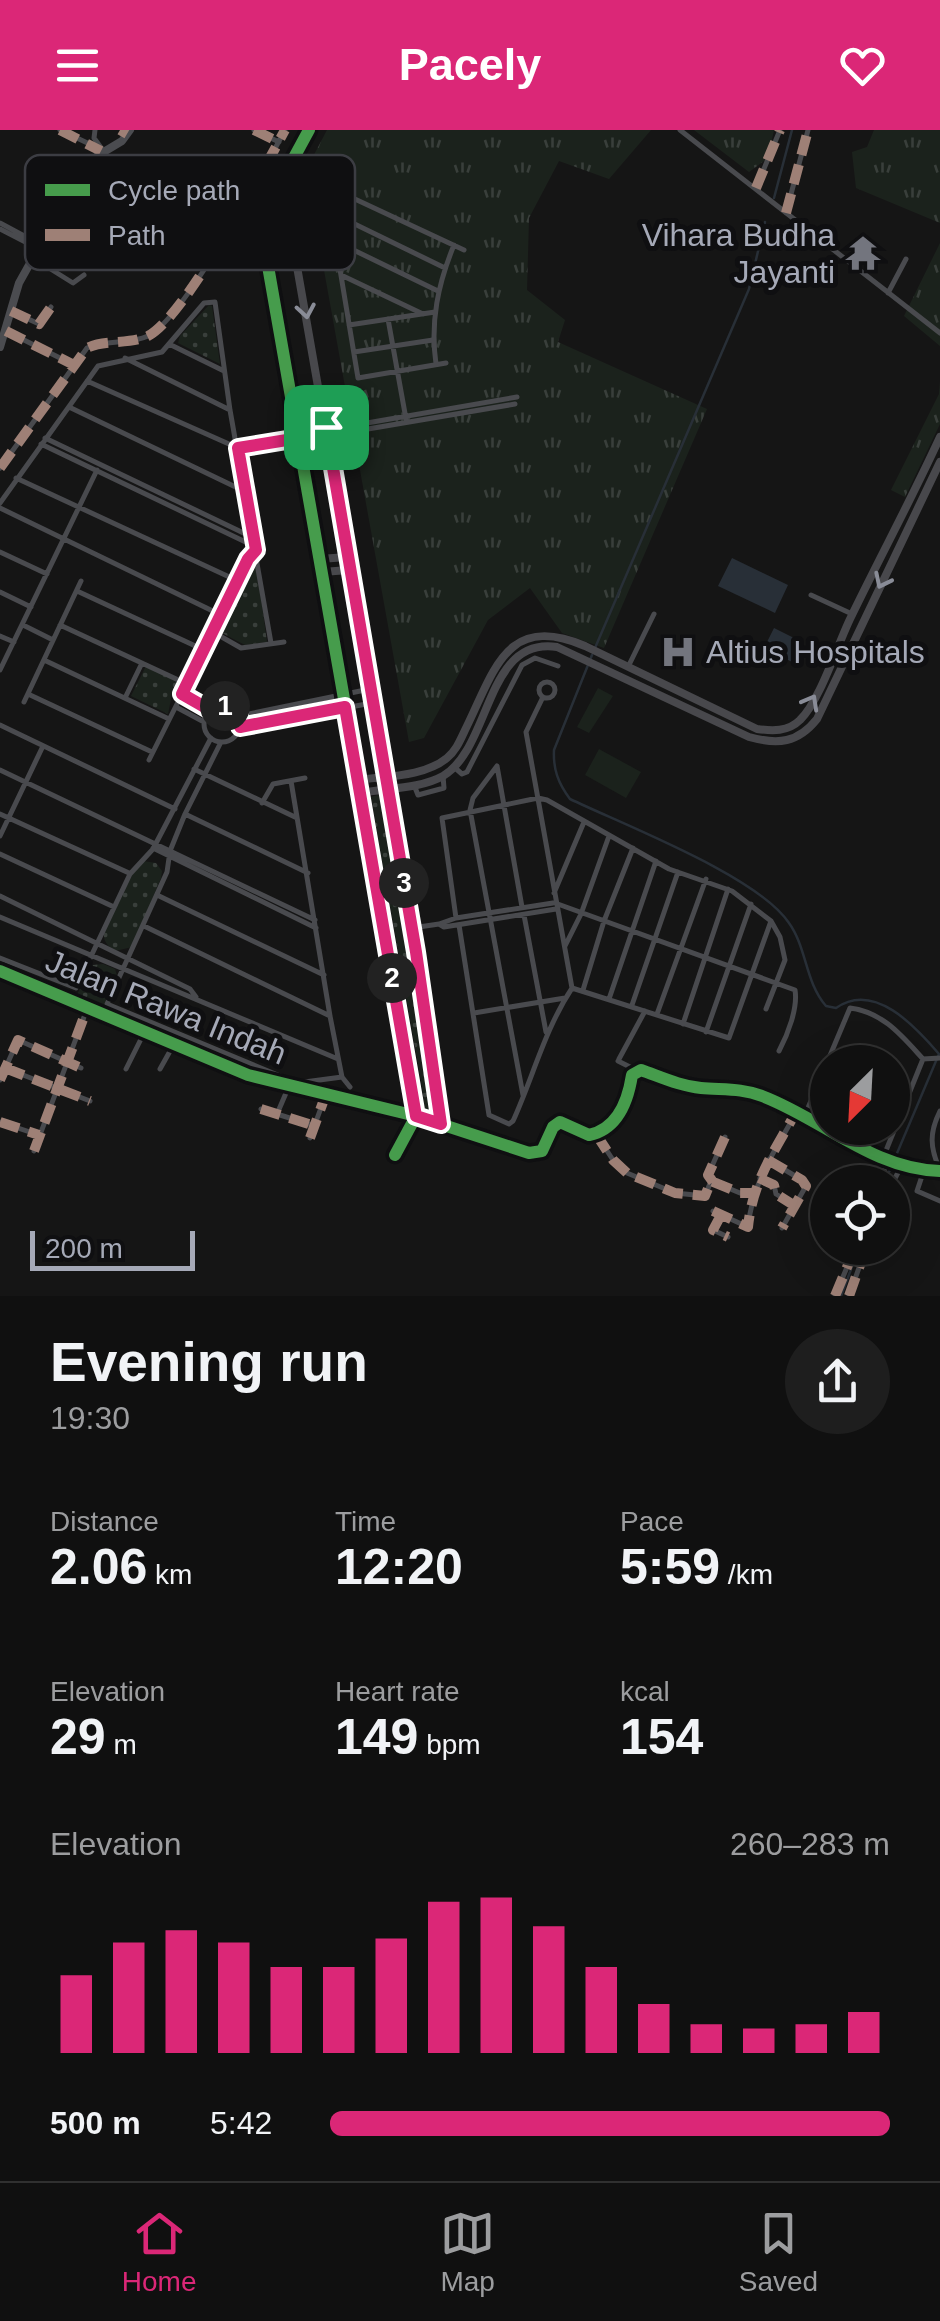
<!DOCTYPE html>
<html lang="en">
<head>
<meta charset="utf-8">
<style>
  :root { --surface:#101010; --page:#1e1e1e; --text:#f1f3f6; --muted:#9c9d9f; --line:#303030; --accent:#db2777 }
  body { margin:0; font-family:Helvetica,sans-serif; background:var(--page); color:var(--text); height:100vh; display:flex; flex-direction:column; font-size:38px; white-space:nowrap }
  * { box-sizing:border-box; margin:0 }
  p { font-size:32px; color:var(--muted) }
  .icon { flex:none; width:55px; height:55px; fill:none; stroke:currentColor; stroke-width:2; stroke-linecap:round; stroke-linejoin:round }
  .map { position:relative; height:1166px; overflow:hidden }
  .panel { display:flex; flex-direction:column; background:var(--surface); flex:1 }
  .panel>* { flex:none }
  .needle { width:65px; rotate:204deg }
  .tools { position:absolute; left:810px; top:915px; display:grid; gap:20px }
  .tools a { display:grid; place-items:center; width:100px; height:100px; border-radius:50%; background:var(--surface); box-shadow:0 10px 40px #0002,0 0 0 2px var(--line); font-size:50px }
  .scale { position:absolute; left:30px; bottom:25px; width:165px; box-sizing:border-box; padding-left:10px; border:5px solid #a5a9b7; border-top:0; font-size:28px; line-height:35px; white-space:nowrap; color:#a5a9b7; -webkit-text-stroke:8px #0f0f11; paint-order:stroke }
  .pin { position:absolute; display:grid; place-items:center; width:85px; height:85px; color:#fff; margin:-42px; border-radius:20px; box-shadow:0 5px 15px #0006 }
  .km { position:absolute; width:50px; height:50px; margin:-25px; border-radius:50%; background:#222; color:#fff; font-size:28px; line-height:50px; text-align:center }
  .round { display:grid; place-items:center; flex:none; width:105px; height:105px; border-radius:52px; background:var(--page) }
  .head { display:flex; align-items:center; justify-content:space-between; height:170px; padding:0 50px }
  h1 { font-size:55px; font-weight:600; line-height:75px }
  .stats { display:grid; grid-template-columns:repeat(3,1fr); gap:15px; height:170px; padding:10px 50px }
  .stats div { display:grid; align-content:center }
  .stats b { font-size:50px; font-weight:600 }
  .stats small { font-size:28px; font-weight:400 }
  .stats p { font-size:28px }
  .chart { height:280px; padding:20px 50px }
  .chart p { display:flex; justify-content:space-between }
  .chart svg { width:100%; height:180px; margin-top:10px; stroke:var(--accent); stroke-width:6 }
  ul { padding:0 50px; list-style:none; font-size:32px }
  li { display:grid; grid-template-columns:160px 120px 1fr; align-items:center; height:75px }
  li i { height:25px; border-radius:12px; background:var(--accent) }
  header { display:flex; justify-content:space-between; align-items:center; height:130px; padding:0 50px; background:var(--accent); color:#fff; font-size:45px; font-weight:600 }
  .menu { display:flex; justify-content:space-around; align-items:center; height:140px; border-top:2px solid var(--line); background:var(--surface); font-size:28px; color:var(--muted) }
  .menu a { display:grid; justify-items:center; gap:5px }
  .menu .selected { color:var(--accent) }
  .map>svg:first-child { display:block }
  .grass { fill:url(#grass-tufts) }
  .park { fill:url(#park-dots) }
  .pitch { fill:#1b221c }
  .water { fill:#282f37 }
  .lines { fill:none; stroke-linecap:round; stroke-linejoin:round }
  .stream { stroke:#282f37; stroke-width:2.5 }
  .street { stroke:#494a4e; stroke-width:5 }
  .secondary { stroke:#48484c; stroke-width:8 }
  .primary { stroke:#4b4c50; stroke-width:8 }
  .quiet { stroke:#9e8076; stroke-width:10; stroke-dasharray:20 10; stroke-linecap:butt }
  .cycleway-casing { stroke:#0f0f11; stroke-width:19 }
  .cycleway { stroke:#469c4c; stroke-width:12 }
  .oneway { stroke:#898c97 }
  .route-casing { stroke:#fff; stroke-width:20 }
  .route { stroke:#db2777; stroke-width:12 }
  .labels { text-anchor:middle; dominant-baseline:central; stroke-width:10; stroke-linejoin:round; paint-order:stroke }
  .poi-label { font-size:32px; fill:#a5a9b7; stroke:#0f0f11; text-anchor:end }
  .street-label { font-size:32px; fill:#a5a9b7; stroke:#0f0f11 }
  .key { fill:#0f0f11; stroke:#3c3d43; stroke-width:2.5 }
  .key-label { font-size:28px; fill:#a5a9b7 }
</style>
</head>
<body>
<header><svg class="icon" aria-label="menu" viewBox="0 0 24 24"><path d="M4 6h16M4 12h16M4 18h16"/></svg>Pacely<svg class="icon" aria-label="heart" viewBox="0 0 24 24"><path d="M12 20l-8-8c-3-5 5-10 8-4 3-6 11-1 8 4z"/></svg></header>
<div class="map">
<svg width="940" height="1166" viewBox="0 0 940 1166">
  <defs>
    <pattern id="grass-tufts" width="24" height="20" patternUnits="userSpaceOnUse" patternTransform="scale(2.5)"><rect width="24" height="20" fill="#1b221c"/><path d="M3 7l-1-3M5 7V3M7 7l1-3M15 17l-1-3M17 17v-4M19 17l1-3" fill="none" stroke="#393f3b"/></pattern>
    <pattern id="park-dots" width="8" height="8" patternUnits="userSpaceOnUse" patternTransform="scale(2.5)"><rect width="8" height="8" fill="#1b221c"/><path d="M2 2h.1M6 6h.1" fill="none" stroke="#393f3b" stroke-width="1.8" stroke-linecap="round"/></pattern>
  </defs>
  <rect width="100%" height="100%" fill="#151515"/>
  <path class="grass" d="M327,0H651L609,49L559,31L529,88L527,160L565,190L558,212L707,279L604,518L562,503L530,458L488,490L424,608L409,612L306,40Z
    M694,0H774L768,28L749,42Z
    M874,0H940V93L856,58L852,22L867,17Z
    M940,113V216L904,186Z
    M940,251V294L905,367L891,360L939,264Z"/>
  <path class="park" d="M209,175L212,176L220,234L178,213L180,206Z
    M253,435L257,439L267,512L245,515L218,501L249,436Z
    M146,536L184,554L181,560L172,564L168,584L131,566Z
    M382,664L437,987L435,989L420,985L367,668Z
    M143,731L156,733L162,741L161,748L132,817L115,821C110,817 105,814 104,807C103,794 133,740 143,731Z
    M103,834L115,839L117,846L103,877L76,866L93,835Z"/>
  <path class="pitch" d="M598,558L613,566L589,603L577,597Z
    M599,619L641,642L626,668L585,645Z"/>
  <path class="water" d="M732,428L788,455L775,483L718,456Z
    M774,498L802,512L792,532L764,518Z"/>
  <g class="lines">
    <path class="stream" d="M774,68L792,0
      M595,518L749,159L765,92
      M592,525L554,620C553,639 558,653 570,669C624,695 758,746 789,793C807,818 805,852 826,876L836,878C874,851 915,896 939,924L895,1028
      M884,1052L892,1036
      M841,1166L859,1118"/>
    <path class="street" d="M60,0L98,18L140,56
      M95,0L94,8L102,19
      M254,0L279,12
      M680,0L940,203
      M35,42L36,48L75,66
      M312,49L464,120
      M326,55L358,248L446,233
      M79,58L98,70L99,80L122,96
      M756,58L780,0
      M330,82L445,138
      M786,83L808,0
      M0,93L41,115
      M0,99L39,119
      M48,106L82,131
      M337,112L438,161
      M33,128L73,153L84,145
      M341,145L423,184
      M888,163L906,129
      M11,181L39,194L51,177
      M388,189L406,289
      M349,195L435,182
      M6,201L74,235
      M169,214L224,241
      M354,222L433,210
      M125,228L230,280
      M436,234C430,192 438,154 454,115
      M87,251L238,318L296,308
      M69,277L246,362
      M298,302L353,292L361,294L517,267
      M45,308L254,408
      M41,314L256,417
      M301,314L355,305L362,300L515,274
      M0,338L87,218C106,209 129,215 148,206C184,188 263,41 285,0
      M16,348L238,451
      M0,373L98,236L162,222L204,173L215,172L230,280L271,513
      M0,378L221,485
      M255,421L213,502L241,518L284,512
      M0,422L47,444
      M77,461L204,520
      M0,462L31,477
      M811,465L852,484
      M23,495L53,510
      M60,495L187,554
      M0,506L14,512
      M44,530L169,589
      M628,537L654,484
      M0,540L97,340
      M539 560a8 8 0 1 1 16 0a8 8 0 1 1-16 0Z
      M28,564L152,622
      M182,564L210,580
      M543,567L526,602L572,858
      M125,568L142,533
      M24,572L81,451
      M204 594a18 18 0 1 1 36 0a18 18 0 1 1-36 0Z
      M176,577L204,592
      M239,586L370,559
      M0,595L175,679
      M241,597L372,573
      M221,612L185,684L170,721L167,742L107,874L297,953L342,947
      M149,630L213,502
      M497,636L473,668L470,680L523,965
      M497,636L522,777
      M454,637L462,644L467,642L522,535L535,528L558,536
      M194,639L297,688
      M0,640L315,790
      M291,651L330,886L342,947L350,957
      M414,655L418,665L444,658L443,646
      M262,673L273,654L305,648
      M0,684L129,743
      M185,684L308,743
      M0,706L43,616
      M153,718L316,798
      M0,724L114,777
      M554,763L584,692
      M157,765L324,845
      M0,766L190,859L196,867
      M555,773L795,860C798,878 788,904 779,921
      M524,785L546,902
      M0,787L338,929
      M456,788L442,688L538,668L547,670L669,739L732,761L771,791L780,807L785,830L766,879
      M439,794L456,788L553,773
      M459,795L489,985L509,994L513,991C533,947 545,899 572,858
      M144,796L330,886
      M412,798L439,794L444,797L556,779
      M565,816L581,784L609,706
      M0,828L76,858L130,744L153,719L211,608
      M572,858L729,908L771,791
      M583,860L604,791L633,718
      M609,869L656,731
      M632,875L678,742
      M474,883L565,868
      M657,884L706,749
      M683,894L728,759
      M706,902L751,774
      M619,929L645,881
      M618,931L636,940
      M5,938L90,971
      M126,939L144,903
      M160,939L174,914
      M0,950L18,910L81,938
      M261,979L315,996
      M277,984L289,956
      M805,985L850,878C883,882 902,906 923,929L940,928
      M0,992L39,1005
      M596,1004L613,1030L627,1043L675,1063L705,1066L711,1051L740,1063H753
      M310,1008L326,964
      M34,1021L87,879
      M395,1025L416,986
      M883,1028L923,929
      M768,1030L802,1050L806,1056L782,1098
      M924,1040L917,1061L940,1071
      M940,1040C930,1018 929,1003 940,981
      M760,1048L774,1055L776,1064L795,1076
      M713,1052L708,1045L725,1007
      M880,1052L888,1030
      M892,1054L902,1035
      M713,1081L748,1097C753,1050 774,1023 796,983
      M721,1085L713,1100L728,1107
      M835,1166L855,1118
      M849,1166L866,1118"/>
    <path class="secondary" d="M309,0L265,81V119L416,986
      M282,51L417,822L441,994
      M320,429L347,427
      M322,442L349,440
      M358,650C385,646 424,647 447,628C457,620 461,608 467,596C495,538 508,483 585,516L757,599C772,601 788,602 800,590C820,571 838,513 851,487C880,427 912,368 940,307
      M360,663C385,658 420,659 443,646C492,617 485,506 557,517L749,607C778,615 798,613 817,589L940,332
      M0,841L248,945L416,986L529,1023L542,1021L553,997L560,992L589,1005C618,999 628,971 632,945L641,940C661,947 680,956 701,958C722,960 742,958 762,966C823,989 872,1039 940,1041"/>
    <path class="primary" d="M0,217L19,153L33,128L58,94L97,26L122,11L130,0"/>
    <path class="quiet" d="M60,0L101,21
      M120,0L127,4
      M254,0L279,12
      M35,42L36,48L75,66
      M756,58L780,0
      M786,83L808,0
      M48,106L82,131
      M11,181L39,194L51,177
      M6,201L74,235
      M0,338L87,218C106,209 129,215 148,206C184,188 263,41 285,0
      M5,938L90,971
      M0,950L18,910L81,938
      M261,979L315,996
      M0,992L39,1005
      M596,1004L613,1030L627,1043L675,1063L705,1066L711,1051L740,1063H753
      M310,1008L326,964
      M34,1021L88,876
      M768,1030L802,1050L806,1056L782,1098
      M759,1048L774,1055L776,1064L795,1076
      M713,1052L708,1045L725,1007
      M713,1081L748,1097C753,1049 775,1021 797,980
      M721,1085L713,1100L728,1107
      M835,1166L855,1118
      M849,1166L866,1118"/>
    <defs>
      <path id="cycleway" d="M309,0L265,81V119L413,962L416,986L395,1025
        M0,841L248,945L416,986L529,1023L542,1021L553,997L560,992L589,1005C618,999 628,971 632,945L641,940C661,947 680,956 701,958C722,960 742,958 762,966C823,989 872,1039 940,1041"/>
    </defs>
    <use href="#cycleway" class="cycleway-casing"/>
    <use href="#cycleway" class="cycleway"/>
  </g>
  <defs><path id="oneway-chevron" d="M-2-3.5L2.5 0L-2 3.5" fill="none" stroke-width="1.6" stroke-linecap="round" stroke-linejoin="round" transform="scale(2.5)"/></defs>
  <g class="oneway">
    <use href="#oneway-chevron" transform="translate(306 181) rotate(80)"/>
    <use href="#oneway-chevron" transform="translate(882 451) rotate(116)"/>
    <use href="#oneway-chevron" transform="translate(811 572) rotate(-61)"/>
  </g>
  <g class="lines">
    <defs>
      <path id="route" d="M326,297L416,822L441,994L416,986L345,577L240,597L239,586L229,577L210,580L182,564L248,429L256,420L238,318L299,308L298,302Z"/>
    </defs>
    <use href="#route" class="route-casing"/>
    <use href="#route" class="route"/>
  </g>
  <defs>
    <symbol id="temple-bare" viewBox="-9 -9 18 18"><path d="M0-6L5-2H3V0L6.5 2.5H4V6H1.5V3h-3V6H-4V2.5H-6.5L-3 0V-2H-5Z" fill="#73757e" stroke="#0f0f11" stroke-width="2.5" paint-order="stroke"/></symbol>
    <symbol id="hospital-bare" viewBox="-9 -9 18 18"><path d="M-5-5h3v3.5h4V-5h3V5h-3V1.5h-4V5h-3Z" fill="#73757e" stroke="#0f0f11" stroke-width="2.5" paint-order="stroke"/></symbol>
  </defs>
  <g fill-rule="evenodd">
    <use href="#temple-bare" x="838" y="98" width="50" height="50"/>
    <use href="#hospital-bare" x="653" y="497" width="50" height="50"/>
  </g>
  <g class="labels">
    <g class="poi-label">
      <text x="835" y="105">Vihara Budha<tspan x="835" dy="37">Jayanti</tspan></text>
      <text x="706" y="522" text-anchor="start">Altius Hospitals</text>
    </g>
    <g class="street-label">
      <text transform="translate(166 877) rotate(22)">Jalan Rawa Indah</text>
    </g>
  </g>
  <rect x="25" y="25" width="330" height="115" rx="15" class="key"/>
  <rect x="45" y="54" width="45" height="12" fill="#469c4c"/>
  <rect x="45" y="99" width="45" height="12" fill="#9e8076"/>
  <g class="key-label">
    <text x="108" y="70">Cycle path</text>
    <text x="108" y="115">Path</text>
  </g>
</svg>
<div class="tools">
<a><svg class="needle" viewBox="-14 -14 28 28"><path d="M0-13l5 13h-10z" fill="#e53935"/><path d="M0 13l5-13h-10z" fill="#9c9d9f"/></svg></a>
<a><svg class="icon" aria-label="locate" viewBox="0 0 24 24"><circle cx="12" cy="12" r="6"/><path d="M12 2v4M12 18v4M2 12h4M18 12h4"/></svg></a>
</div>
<div class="scale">200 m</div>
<div class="pin" style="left:326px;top:297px;background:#1e9e55"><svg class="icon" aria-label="arrive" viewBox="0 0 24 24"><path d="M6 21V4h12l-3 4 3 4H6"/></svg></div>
<b class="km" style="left:225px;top:576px">1</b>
<b class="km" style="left:392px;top:848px">2</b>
<b class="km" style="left:404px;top:753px">3</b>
</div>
<section class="panel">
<div class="head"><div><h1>Evening run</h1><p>19:30</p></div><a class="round"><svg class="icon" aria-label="share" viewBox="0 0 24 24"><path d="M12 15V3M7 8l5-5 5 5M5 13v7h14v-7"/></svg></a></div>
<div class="stats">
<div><p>Distance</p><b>2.06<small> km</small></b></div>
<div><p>Time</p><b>12:20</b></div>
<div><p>Pace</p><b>5:59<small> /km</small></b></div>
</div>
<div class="stats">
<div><p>Elevation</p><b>29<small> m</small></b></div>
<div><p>Heart rate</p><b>149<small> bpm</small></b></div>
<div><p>kcal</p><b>154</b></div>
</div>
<div class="chart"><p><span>Elevation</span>260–283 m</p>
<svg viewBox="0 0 160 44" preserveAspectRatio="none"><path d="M5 44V25M15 44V17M25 44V14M35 44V17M45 44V23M55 44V23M65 44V16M75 44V7M85 44V6M95 44V13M105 44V23M115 44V32M125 44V37M135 44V38M145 44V37M155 44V34"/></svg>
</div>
<ul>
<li><b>500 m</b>5:42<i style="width:100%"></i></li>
</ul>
</section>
<nav class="menu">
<a class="selected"><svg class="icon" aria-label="home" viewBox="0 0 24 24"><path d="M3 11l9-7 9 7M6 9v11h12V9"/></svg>Home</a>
<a><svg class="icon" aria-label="map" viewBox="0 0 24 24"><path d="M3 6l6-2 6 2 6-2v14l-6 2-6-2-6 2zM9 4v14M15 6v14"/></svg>Map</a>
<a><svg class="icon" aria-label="saved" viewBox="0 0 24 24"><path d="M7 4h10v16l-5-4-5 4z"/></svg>Saved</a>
</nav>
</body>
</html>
